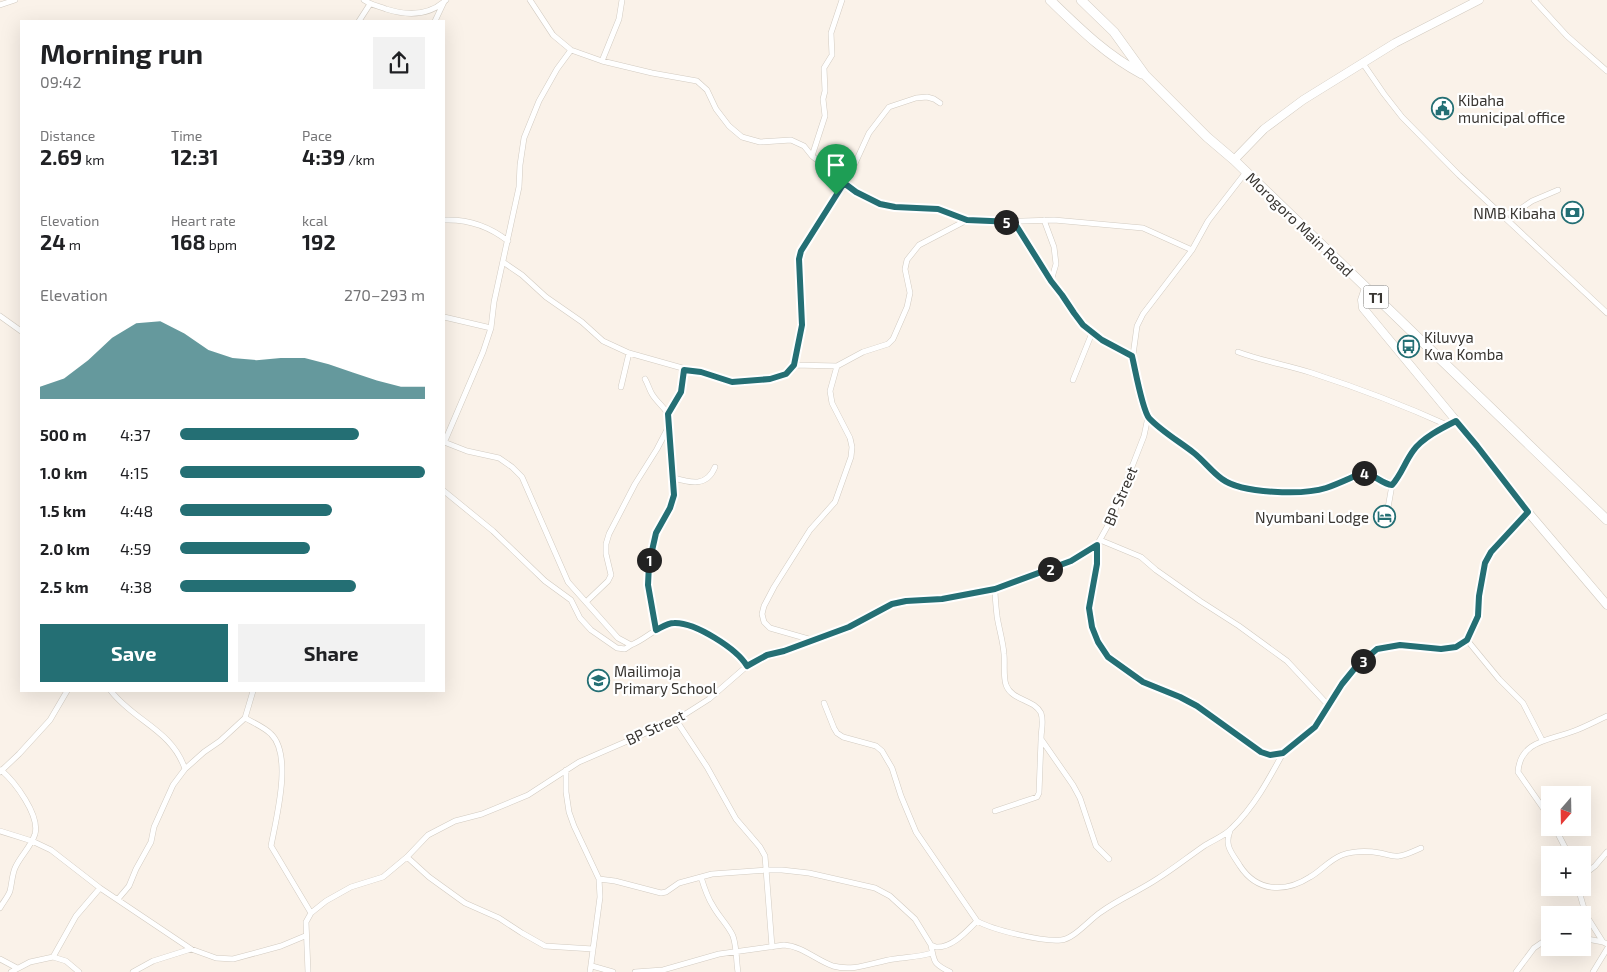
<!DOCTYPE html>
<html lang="en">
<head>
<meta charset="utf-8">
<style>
  :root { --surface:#fff; --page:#f2f2f2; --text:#202124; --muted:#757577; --accent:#246f74 }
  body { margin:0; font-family:"Exo 2",sans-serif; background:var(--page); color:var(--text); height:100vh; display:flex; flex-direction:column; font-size:19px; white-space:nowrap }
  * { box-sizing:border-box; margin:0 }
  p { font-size:16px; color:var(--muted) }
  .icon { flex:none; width:28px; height:28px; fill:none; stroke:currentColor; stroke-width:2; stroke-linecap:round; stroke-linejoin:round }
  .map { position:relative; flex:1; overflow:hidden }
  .drawer { position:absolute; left:20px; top:20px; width:425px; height:672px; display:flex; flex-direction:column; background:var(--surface); border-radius:0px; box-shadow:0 5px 20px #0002 }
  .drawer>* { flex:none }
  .needle { width:32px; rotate:200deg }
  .buttons { position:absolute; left:1541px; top:786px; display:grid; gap:10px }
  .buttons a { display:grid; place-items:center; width:50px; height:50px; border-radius:0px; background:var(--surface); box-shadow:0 5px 20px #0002; font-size:25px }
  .pin { position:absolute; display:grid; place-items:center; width:42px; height:42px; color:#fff; margin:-51px -21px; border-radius:50% 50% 50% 0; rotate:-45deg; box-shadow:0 0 5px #0007 }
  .pin .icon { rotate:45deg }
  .km { position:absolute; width:25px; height:25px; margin:-12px; border-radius:50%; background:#222; color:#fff; font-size:14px; line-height:25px; text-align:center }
  .round { display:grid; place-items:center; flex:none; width:52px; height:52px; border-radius:0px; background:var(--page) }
  .head { display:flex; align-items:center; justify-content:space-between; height:85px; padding:0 20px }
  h1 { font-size:28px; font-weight:700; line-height:38px }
  .stats { display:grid; grid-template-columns:repeat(3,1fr); gap:8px; height:85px; padding:5px 20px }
  .stats div { display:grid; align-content:center }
  .stats b { font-size:21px; font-weight:700 }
  .stats small { font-size:14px; font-weight:400 }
  .stats p { font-size:14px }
  .chart { height:140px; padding:10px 20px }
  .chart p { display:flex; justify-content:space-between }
  .chart svg { width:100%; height:90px; margin-top:5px; fill:var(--accent); opacity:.7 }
  .button { display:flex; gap:10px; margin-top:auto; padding:10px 20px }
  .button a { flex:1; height:58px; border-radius:0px; background:var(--accent); color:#fff; font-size:20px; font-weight:700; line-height:58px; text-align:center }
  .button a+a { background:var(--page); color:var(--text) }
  ul { padding:0 20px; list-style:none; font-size:16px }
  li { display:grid; grid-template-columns:80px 60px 1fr; align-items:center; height:38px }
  li i { height:12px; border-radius:6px; background:var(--accent) }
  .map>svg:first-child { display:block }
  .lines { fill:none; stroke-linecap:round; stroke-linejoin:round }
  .street-casing { stroke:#d2cbc1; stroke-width:6 }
  .secondary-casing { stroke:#d2cbc1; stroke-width:9 }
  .highway-casing { stroke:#d2cbc1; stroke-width:10 }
  .street { stroke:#fff; stroke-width:5 }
  .secondary { stroke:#fff; stroke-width:8 }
  .highway { stroke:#fff; stroke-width:9 }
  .route-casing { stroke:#fff; stroke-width:10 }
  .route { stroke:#246f74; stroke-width:6 }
  .labels { text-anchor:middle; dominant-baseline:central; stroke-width:4.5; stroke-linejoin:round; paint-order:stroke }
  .shield { fill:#fff; stroke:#74726f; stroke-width:1 }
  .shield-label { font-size:14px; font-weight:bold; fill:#383531 }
  .poi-label { font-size:15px; fill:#383531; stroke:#fff; text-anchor:start }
  .street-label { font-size:15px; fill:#383531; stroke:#fff }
</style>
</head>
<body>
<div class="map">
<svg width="1607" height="972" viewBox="0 0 1607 972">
  <rect width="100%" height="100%" fill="#faf2e9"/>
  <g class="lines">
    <defs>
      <path id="street" d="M364,0C371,5 378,6 386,9C408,16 429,16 446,0
        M530,0L553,35L571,50L602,61L652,73L697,81L707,90L716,109L729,126L742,137L760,142L791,140L804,146L812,156L837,175L843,183L856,192L880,204L895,207L939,209L967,220L992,222L1054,220L1143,228L1192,250
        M1534,0L1567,36L1607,71
        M0,5L15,0
        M359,21L370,4
        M435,21L444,2
        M602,61L619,19L622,0
        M1362,62L1384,94L1402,117L1459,175L1607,313
        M812,156L825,116L823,99L825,91L824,68L832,55L831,33L842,0
        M1502,214L1516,212L1532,201L1558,190
        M444,220C468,219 489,226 508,241
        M1044,220L1054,247L1056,264L1051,281
        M1014,222L1051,281L1062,295L1073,313L1083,325L1102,340L1133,355
        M503,262L522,275L546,297L582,322L603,341L629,353L732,382L770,379L786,374L794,365L837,366
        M0,316L21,331
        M444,317L491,328
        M1238,352C1262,361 1287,365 1312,373C1358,388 1403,405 1447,425
        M794,365L802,325L799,259L801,251L852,170L869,133L889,107L916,98L927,97L934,99L940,103
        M645,379C648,384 649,389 652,394C656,401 664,407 668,414
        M1073,380L1092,333
        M621,387L629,353
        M1148,417L1196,454L1222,479L1246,488L1279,492H1310L1326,488L1362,473C1374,473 1380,484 1392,485C1401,475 1405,462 1413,451C1422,438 1442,428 1455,421
        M444,442L467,451L499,458L512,467L522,477L568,582L618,638L631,645C645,640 657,626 672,623C692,619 738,649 747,666
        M444,443L483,352L491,328L494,302L519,187L520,165L524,138L539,101L557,69L571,50
        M674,478C691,483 707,487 715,467
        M444,491L493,531L545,581L571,600L580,618L591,630L617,648L625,649L631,645
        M1385,525L1392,485
        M1100,540L1141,557L1156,570L1200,601L1239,626L1287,661L1329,706
        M1097,545V564L1089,608L1092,627L1098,642L1108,657L1143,682L1180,697L1197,706L1261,753L1270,755L1283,753L1315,727L1342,684L1355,668L1377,649L1400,645L1441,649L1456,647L1467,640L1478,616L1479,596L1485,563L1491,552L1528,512
        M995,589C995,598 996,607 997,616C999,629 1003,641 1004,654C1005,664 1003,676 1006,685C1012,701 1034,699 1041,713C1044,722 1041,730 1041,739L1073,785L1080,798L1096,846L1109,859
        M586,602L608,581L611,575L606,554V544L609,534L635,484L657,449L669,426
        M656,630L648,585L649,564L656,533L670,508L674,495L668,414L681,392L684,370
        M812,640L770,628L764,622L762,614L764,606L774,587L810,530L835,502L851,457L852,447L850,438L832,403L830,391L837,366L863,352L888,344L893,339L907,307L910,293L905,269L907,260L919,245L967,220
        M1467,640L1499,679L1523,703L1542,740
        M111,691C134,721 172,730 185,769
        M824,703L834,728L837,733L843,737L876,746L882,751L892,768L901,796L916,832L977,921C993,930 1043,942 1061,940C1074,939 1090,919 1101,912C1119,899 1139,891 1157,879C1173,869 1188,857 1204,846C1213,840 1225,836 1232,828C1254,807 1269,779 1283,753
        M245,718C254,723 264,727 271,734C293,755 276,819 271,846L311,913
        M676,720L707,767L736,819L760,847L765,856L772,947
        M566,770V792L569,812L574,826L599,879L600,897L590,972
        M0,772L19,754L50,720L67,691
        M995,811L1037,797L1039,793L1041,740
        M1550,818L1518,772C1520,740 1551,740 1574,731C1585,727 1596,721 1607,716
        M1555,828L1569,855
        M0,831L32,841L51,850L100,888L191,949L216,958L233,959L281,946L305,936
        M1230,831C1224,846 1232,853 1240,866C1257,892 1285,893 1310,877C1321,871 1329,860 1342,855C1354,851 1368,851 1380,853C1386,854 1393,857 1399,856C1406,855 1414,851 1421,848
        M407,857L429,877L465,903L499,918L522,933L545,946L593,949
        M1582,876L1595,866L1607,852
        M701,877C704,887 707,897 713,906C719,917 728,925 733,936C737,948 736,960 738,972
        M599,879L615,881L661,893L666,892L679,883L712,874L767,870H782L809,873L875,888L890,896L915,919L931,945L936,947C952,948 966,932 977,921
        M1578,888L1586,915L1603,942L1607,944
        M118,899L129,886L136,869L151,842L154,827L173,785L185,769L204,752L220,741L245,718L253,691
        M0,908C3,902 8,897 10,891C12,883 12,875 15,868C20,856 31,847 35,834C40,815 15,782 1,770
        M1582,938L1603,942
        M931,945C934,963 934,964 950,972
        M0,959L17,968
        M592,966L613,972
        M11,972L30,962L53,957
        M79,972L66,961L53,957L76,916L100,888
        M133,972L153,961L191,949
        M308,972L306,922L311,913L326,901L351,887L383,877L407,857L428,835L455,821L482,814L528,795L579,762L676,720L709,699L747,666L767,655L784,651L849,627L892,604L906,601L943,599L995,589L1071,561L1097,545L1112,518L1144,436L1148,417L1137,383L1133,355L1137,326L1143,314L1192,250L1208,221L1246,172
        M635,972L663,970L719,954L784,945C802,946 816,960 833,966C855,972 873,962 894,959C907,957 919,957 932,953
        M1516,972L1534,948L1550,937
        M1593,972L1607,949"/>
      <path id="secondary" d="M1234,160L1264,129L1303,100L1395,43L1479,0
        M1366,288L1362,300L1363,308L1477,446L1528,512L1607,605"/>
      <path id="highway" d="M1050,0C1079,28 1106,55 1142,74
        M1081,0L1114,32L1145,75L1207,137L1234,160L1607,520"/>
    </defs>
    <use href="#street" class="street-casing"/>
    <use href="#secondary" class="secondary-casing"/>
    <use href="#highway" class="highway-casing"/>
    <use href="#street" class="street"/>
    <use href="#secondary" class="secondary"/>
    <use href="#highway" class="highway"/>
  </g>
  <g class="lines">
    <defs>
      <path id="route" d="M844,183L856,192L880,204L895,207L938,209L967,220L1014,222L1051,281L1062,295L1074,313L1083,325L1102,340L1132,356C1135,368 1142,409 1149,418C1161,431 1180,442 1194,453C1204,461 1212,472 1222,479C1242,494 1304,495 1326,488C1338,484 1350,478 1362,473C1374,473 1381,484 1392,485C1401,475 1405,462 1413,451C1422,438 1442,428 1456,421L1477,446L1528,512L1491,552L1485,563L1479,596L1478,616L1467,640L1456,647L1441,649L1400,645L1377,649L1355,668L1342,684L1315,727L1283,753L1270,755L1261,752L1197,706L1180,697L1143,682L1108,657L1098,642L1092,627L1089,608L1097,564V545L1071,561L995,589L942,599L906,601L892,604L849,627L784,651L767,655L747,666C737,649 695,622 674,623C668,623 662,627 656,630L648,585L649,564L656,533L670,508L674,495L668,414L681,392L684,370L701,372L732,382L770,379L786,374L794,365L802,325L799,259L801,251Z"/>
    </defs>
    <use href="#route" class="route-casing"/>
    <use href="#route" class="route"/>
  </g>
  <defs>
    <symbol id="civic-ring" viewBox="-11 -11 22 22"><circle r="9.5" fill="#fff" stroke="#246f74" stroke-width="1.5"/><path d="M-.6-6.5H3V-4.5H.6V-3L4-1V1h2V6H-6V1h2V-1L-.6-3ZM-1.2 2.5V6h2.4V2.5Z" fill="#246f74"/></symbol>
    <symbol id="bank-ring" viewBox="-11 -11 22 22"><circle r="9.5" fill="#fff" stroke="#246f74" stroke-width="1.5"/><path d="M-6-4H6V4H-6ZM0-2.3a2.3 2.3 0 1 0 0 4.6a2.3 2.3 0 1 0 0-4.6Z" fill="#246f74"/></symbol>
    <symbol id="bus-ring" viewBox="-11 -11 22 22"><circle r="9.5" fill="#fff" stroke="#246f74" stroke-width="1.5"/><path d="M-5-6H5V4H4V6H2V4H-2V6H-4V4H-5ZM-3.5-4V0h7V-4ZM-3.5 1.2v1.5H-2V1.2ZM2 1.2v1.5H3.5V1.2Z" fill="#246f74"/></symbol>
    <symbol id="hotel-ring" viewBox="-11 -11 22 22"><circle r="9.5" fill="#fff" stroke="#246f74" stroke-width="1.5"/><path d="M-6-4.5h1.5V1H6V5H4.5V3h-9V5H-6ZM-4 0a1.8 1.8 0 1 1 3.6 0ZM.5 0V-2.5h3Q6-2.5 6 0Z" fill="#246f74"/></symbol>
    <symbol id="school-ring" viewBox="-11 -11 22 22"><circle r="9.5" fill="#fff" stroke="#246f74" stroke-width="1.5"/><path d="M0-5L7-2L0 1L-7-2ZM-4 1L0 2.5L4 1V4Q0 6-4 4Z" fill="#246f74"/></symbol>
  </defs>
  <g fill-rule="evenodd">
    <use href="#civic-ring" x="1430" y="96" width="25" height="25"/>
    <use href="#bank-ring" x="1560" y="200" width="25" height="25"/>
    <use href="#bus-ring" x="1396" y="334" width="25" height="25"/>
    <use href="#hotel-ring" x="1372" y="504" width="25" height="25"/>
    <use href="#school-ring" x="586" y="668" width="25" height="25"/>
  </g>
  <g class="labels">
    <rect class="shield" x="1363.5" y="285.5" width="25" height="23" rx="4"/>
    <g class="shield-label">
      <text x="1376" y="297">T1</text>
    </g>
    <g class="poi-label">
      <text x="1458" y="100">Kibaha<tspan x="1458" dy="17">municipal office</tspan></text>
      <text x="1556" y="213" text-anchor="end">NMB Kibaha</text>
      <text x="1424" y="337">Kiluvya<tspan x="1424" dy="17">Kwa Komba</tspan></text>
      <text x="1369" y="517" text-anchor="end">Nyumbani Lodge</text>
      <text x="614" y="671">Mailimoja<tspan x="614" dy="17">Primary School</tspan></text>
    </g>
    <g class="street-label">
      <text transform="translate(1300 224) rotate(44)">Morogoro Main Road</text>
      <text transform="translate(1120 496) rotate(-67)">BP Street</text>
      <text transform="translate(655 727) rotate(-25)">BP Street</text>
    </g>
  </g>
</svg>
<div class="buttons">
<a><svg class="needle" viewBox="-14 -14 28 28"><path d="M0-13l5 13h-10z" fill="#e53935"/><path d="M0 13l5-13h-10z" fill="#757577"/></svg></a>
<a>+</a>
<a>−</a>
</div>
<div class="pin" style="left:836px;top:195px;background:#1e9e55"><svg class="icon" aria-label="arrive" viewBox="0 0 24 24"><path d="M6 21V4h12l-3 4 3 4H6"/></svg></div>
<b class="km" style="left:649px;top:560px">1</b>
<b class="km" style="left:1050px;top:569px">2</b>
<b class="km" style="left:1363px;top:661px">3</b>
<b class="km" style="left:1364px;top:473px">4</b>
<b class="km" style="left:1006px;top:222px">5</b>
<section class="drawer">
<div class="head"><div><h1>Morning run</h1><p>09:42</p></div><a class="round"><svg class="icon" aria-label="share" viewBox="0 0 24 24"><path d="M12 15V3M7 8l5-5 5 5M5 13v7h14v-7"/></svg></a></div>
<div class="stats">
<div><p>Distance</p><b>2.69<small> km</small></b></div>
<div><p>Time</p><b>12:31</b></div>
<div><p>Pace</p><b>4:39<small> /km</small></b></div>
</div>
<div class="stats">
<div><p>Elevation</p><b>24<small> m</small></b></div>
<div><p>Heart rate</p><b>168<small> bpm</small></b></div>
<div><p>kcal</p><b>192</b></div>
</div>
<div class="chart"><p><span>Elevation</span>270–293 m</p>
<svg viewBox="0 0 160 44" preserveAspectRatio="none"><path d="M0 44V38L10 34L20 25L30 14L40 7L50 6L60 12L70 20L80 24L90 25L100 24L110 24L120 27L130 31L140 35L150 38L160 38V44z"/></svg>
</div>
<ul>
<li><b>500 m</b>4:37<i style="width:73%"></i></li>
<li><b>1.0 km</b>4:15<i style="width:100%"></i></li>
<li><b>1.5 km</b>4:48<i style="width:62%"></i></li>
<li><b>2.0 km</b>4:59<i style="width:53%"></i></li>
<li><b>2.5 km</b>4:38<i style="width:72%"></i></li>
</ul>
<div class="button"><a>Save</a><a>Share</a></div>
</section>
</div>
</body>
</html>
